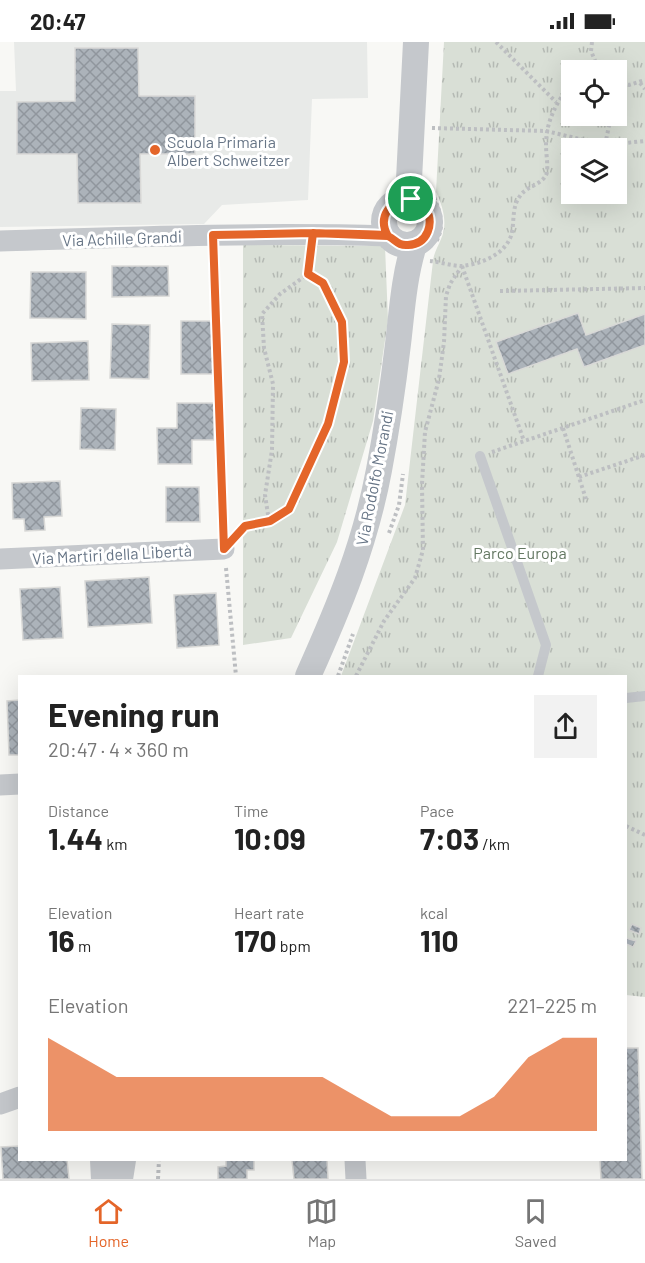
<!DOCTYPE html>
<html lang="en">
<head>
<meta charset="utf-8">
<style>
  :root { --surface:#fff; --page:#f2f2f2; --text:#222; --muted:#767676; --line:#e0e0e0; --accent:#e46529 }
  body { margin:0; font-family:Barlow,sans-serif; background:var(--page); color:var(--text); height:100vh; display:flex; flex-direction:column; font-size:22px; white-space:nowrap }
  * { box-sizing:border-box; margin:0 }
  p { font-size:20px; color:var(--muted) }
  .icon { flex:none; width:33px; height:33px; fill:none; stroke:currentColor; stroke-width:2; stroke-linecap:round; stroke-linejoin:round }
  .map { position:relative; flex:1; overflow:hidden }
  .details { position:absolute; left:18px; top:633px; width:609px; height:486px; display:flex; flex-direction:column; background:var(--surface); border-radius:0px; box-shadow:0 6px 24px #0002 }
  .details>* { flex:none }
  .tools { position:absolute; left:561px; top:18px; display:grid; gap:12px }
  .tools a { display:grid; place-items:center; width:66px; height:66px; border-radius:0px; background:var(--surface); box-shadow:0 6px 24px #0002; font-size:30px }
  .pin { position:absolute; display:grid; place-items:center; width:51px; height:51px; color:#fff; margin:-26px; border:3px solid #fff; border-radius:50%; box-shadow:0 2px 6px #0007 }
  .round { display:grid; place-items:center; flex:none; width:63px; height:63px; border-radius:0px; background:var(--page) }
  .head { display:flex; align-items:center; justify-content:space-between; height:102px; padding:0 30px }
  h1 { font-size:33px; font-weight:700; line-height:45px }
  .stats { display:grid; grid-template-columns:repeat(3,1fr); gap:9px; height:102px; padding:6px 30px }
  .stats div { display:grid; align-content:center }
  .stats b { font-size:30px; font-weight:700 }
  .stats small { font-size:16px; font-weight:400 }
  .stats p { font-size:16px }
  .chart { height:168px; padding:12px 30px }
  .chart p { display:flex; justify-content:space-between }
  .chart svg { width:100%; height:108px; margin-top:6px; fill:var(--accent); opacity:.7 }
  .status { display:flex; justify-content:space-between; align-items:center; height:42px; padding:0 30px; background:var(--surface); direction:ltr }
  .status svg { height:16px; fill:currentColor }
  .dock { display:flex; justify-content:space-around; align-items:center; height:84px; border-top:2px solid var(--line); background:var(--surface); font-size:16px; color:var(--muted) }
  .dock a { display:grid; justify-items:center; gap:3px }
  .dock .current { color:var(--accent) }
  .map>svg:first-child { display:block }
  .built { fill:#e8eae8 }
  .park { fill:url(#park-tufts); fill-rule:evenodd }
  .building { fill:url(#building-cross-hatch); stroke:#d9d9d7; stroke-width:1.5 }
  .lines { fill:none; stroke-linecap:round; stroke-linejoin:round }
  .path { stroke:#bdbfc2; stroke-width:4; stroke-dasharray:3 3; stroke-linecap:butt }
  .service { stroke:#c5c8cc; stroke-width:10 }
  .minor { stroke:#c5c8cc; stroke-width:21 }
  .tertiary { stroke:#c5c8cc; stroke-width:26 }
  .route-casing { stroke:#fff; stroke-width:12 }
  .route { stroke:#e46529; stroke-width:8 }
  .poi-dot { fill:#e46529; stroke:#fff; stroke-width:2 }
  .labels { text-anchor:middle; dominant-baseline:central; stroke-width:6; stroke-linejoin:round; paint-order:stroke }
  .poi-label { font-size:16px; fill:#677586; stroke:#fff; text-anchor:start }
  .street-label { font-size:16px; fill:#677586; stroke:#fff }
  .park-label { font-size:16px; fill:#647862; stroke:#fff }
</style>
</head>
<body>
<div class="status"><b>20:47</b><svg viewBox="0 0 49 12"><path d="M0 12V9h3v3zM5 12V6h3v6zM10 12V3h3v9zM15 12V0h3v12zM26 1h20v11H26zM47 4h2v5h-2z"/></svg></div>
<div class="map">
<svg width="645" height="1137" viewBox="0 0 645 1137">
  <defs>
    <pattern id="park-tufts" width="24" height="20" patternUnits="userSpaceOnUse" patternTransform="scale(1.5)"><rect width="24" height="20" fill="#d9dfd6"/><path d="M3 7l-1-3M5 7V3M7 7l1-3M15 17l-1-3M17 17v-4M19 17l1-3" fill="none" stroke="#b4b9b3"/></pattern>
    <pattern id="building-cross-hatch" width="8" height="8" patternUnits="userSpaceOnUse" patternTransform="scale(1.5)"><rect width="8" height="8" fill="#acb3ba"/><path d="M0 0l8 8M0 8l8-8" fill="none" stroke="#90969d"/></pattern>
  </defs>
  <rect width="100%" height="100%" fill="#f8f8f5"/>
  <path class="built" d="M14,0H367L368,56L312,57L308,158L222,163L204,182L0,185V49H16Z"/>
  <path class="park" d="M444,0H645V955L626,953V634H341L405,463L433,219C434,210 438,205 441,197C448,182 443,164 436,150ZM572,28H616V74H572ZM572,106H616V152H572Z
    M243,203L385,204L388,278L373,379L337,500L291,596L243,603Z"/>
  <path class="building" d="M75,6H138L139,54H195V112H140L141,161H78L77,112H17V60L75,59Z
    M112,224H168L169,254L112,255Z
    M31,230H86V277L30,276Z
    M578,271L586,293L645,272V303L584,325L577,307L508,332L496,300Z
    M181,279H212L213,332H181Z
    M112,282L150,283L149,337L110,336Z
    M88,299L89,338L32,339L31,301Z
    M177,361H214V398H192V422H158L157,386H177Z
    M81,366L116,367L115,408L80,407Z
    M60,439L62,474L44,475L45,488L25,489L24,477H13L12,441Z
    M166,445H199L200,480H166Z
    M149,535L152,581L88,585L85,539Z
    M60,545L63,596L23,598L20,547Z
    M216,551L219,603L177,606L174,553Z
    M20,658V713H9L7,659Z
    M632,882L641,886L639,892L629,888Z
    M626,896L636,899L633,905L626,902Z
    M626,1006H638L642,1137H601L600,1118H626Z
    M20,1104V1118H67L69,1137H3L1,1105Z
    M226,1118H254V1128H247V1137H218V1125L226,1124Z
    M292,1118H327L328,1137H294Z"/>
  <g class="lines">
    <path class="path" d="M496,0L556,60
      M592,0L591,9L599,28
      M584,28L594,20
      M616,41L629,43L645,38
      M640,41L645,47
      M432,86L546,89L605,103L645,99
      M605,103L611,74
      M432,150C439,168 446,182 436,200
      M214,212L223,489
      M430,219C440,220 452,224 462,224C481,222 504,213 511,194C515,181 511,166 520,154C526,144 545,142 547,130C548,122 546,112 546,103C546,78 557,60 572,40
      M462,224L524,399
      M500,249L645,246
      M563,386L586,457
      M492,410L645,358
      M579,435L645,413
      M269,479L265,453L272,408L273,342L264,306L262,272L280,252L308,232
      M389,491L399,463L403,432
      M237,493L245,484L269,479L289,467L328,382L336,355L344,320L342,280L323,241L308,232L311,210
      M226,526L236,634
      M338,634L353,592
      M356,634L384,579L415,536L423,508L422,442L425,390L439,337L444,300L446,254L450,242L462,224
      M626,784L645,793
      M158,1137L159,1118"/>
    <path class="service" d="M480,414L546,603L538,634
      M626,656L645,654"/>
    <path class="minor" d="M0,199C129,195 258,190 388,194
      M0,517L224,507
      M0,743L20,742
      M0,1062L20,1055
      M355,1118L356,1137"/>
    <path class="tertiary" d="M384 180a23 23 0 1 1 46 0a23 23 0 1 1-46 0Z
      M408,157L416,0
      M308,634C339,565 365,503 379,428C387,386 393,344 398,302C402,268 404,235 414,203
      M103,1118L104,1137
      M120,1137L123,1118"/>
  </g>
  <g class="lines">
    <defs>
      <path id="route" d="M411,157C390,157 377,175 388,194L313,191L213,193L224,507L245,484L270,479L289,467L328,382L344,320L342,280L323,241L308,232L313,191C325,192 382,191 388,194C396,198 398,204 408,203C428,202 435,181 425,165L411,157"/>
    </defs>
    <use href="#route" class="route-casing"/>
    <use href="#route" class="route"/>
  </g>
  <circle class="poi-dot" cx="155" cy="108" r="6"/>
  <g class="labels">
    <g class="poi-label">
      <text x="167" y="99">Scuola Primaria<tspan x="167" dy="18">Albert Schweitzer</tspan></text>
    </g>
    <g class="street-label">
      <text transform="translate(122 196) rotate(-2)">Via Achille Grandi</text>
      <text transform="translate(374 436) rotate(-79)">Via Rodolfo Morandi</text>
      <text transform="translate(112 512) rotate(-3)">Via Martiri della Libertà</text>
    </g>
    <g class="park-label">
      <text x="520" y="510">Parco Europa</text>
    </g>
  </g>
</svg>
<div class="tools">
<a><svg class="icon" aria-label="locate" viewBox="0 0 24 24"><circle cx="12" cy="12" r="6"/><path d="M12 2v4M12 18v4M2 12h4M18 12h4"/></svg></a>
<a><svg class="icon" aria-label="layers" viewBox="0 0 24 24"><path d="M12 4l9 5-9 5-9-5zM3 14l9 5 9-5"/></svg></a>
</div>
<div class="pin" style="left:411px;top:157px;background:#1e9e55"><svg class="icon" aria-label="arrive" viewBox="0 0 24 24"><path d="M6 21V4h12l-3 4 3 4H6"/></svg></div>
<section class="details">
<div class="head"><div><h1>Evening run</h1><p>20:47 · 4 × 360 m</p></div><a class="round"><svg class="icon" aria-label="share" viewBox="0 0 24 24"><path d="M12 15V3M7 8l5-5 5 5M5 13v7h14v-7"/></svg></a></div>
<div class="stats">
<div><p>Distance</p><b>1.44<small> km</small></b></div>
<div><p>Time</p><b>10:09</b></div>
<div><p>Pace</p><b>7:03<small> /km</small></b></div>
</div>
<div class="stats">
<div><p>Elevation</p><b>16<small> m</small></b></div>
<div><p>Heart rate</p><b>170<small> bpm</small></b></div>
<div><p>kcal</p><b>110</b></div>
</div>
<div class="chart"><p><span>Elevation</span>221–225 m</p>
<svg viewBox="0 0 160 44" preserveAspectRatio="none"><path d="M0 44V6L10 14L20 22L30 22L40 22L50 22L60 22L70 22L80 22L90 30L100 38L110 38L120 38L130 30L140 14L150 6L160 6V44z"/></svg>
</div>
</section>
</div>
<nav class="dock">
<a class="current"><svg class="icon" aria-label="home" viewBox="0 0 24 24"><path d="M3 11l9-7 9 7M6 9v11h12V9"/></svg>Home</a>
<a><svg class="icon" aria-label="map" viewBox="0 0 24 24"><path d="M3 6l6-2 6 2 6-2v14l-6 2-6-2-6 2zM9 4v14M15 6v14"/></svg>Map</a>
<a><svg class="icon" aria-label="saved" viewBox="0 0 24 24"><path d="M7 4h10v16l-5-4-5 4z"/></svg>Saved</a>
</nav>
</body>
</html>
